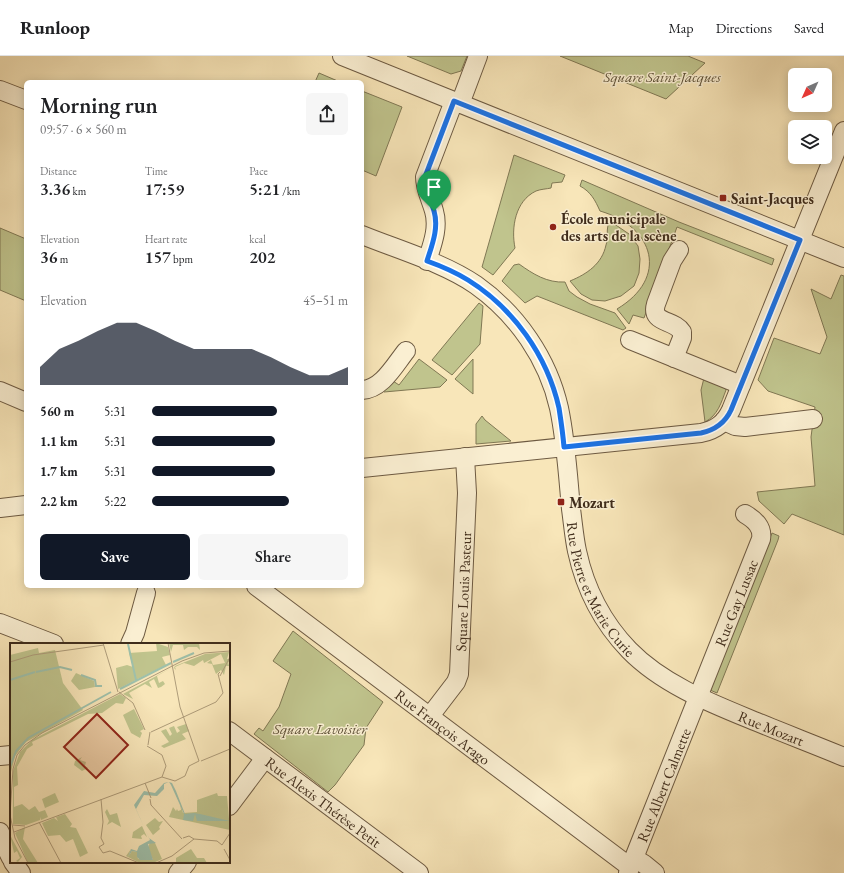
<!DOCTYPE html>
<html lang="en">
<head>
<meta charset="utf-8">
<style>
  :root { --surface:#fff; --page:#f6f6f6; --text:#202124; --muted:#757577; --line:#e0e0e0; --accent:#111827 }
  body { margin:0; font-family:"EB Garamond",serif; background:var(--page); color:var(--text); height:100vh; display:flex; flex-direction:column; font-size:15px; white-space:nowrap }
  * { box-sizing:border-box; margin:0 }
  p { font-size:13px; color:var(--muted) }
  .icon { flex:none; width:22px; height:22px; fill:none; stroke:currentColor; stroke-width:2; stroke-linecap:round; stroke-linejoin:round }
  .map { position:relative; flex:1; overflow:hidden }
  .side { position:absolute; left:24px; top:24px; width:340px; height:508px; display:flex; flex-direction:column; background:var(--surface); border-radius:6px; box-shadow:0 2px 10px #0003 }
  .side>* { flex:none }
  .needle { width:26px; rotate:225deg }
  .buttons { position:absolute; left:788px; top:12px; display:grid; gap:8px }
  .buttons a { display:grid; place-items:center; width:44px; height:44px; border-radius:6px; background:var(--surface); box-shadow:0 2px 10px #0003; font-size:20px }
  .pin { position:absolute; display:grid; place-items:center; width:34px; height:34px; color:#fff; margin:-41px -17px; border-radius:50% 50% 50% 0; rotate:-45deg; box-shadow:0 0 4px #0007 }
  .pin .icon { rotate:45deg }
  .round { display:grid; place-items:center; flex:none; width:42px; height:42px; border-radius:6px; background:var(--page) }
  .summary { display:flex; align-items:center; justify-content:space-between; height:68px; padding:0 16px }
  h1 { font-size:22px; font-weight:600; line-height:30px }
  .stats { display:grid; grid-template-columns:repeat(3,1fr); gap:6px; height:68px; padding:4px 16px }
  .stats div { display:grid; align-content:center }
  .stats b { font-size:17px; font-weight:600 }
  .stats small { font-size:11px; font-weight:400 }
  .stats p { font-size:11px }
  .chart { height:112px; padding:8px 16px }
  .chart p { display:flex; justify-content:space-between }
  .chart svg { width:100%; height:72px; margin-top:4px; fill:var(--accent); opacity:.7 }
  .primary-button { display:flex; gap:8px; margin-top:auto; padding:8px 16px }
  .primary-button a { flex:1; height:46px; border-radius:6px; background:var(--accent); color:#fff; font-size:16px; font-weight:600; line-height:46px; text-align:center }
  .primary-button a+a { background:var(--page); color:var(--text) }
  ul { padding:0 16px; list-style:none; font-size:13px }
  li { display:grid; grid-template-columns:64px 48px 1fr; align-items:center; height:30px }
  li i { height:10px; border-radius:5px; background:var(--accent) }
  header { display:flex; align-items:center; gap:24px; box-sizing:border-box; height:56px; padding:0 20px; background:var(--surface); border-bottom:1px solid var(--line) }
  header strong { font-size:19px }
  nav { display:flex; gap:22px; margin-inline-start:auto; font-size:14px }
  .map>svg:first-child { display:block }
  .green { fill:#c0c48d; stroke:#807854 }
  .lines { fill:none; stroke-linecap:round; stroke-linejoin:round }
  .minor-casing { stroke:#6d5a42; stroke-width:20 }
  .minor { stroke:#faefd2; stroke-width:18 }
  .route-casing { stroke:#fff; stroke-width:8 }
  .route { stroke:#1a73e8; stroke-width:5 }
  .poi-dot { fill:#8f2418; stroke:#faefd2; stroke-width:1.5 }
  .labels { text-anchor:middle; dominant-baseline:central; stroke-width:3; stroke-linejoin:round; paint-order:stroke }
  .park-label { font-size:15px; font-style:italic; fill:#5f5238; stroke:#faefd2 }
  .poi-label { font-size:15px; font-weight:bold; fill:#3f2c1b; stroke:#faefd2; text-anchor:start }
  .street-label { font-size:15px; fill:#3f2c1b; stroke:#faefd2 }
  .inset-river { fill:none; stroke:#9ec0ab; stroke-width:2 }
  .inset-road { fill:none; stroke:#ae9c7a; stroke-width:1 }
  .view { fill:#8f2418; fill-opacity:0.15; stroke:#8f2418; stroke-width:2 }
  .inset-edge { fill:none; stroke:#3f2c1b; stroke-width:2 }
</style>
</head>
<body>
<header>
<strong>Runloop</strong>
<nav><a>Map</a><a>Directions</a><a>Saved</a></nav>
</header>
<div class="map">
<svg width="844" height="817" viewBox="0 0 844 817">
  <rect width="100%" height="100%" fill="#f8e6b9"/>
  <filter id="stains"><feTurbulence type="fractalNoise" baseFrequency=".005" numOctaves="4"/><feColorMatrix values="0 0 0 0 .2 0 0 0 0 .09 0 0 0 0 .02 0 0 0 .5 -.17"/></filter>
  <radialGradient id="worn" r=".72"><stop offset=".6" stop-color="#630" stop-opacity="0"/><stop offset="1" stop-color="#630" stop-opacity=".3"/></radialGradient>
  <path class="green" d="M407,0H467L461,15L451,18Z
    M560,0H688L705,7L666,43Z
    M319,17L340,26H315Z
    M362,35L402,51L376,120L362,114Z
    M514,99L565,119L562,126L552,127L551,132C547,133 541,133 536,135C515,145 511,172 515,192L493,219L482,211Z
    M582,124L679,166L774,203L772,209L677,171L644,262L633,259L629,268L617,253C669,222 655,171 600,155C595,144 591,136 580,130Z
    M610,165L629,178L638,190L640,203L639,217L634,230L621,240L605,245L592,244L581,238L570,225C587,218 602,208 606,189C609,181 605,173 610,165Z
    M0,172L26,183V245L0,234Z
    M519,208C533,218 547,227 565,226L569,235L577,241L590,248L615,257L626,272L623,274L537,240L525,247L502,225L514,209Z
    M841,219L844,220V479L792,458L784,468L759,445L757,436L815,430L811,381L815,351L768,335L758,324L774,282L820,298L827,281L811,233L831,243Z
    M479,247L483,250L480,288L452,319L432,304Z
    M419,303L447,324L440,331L384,336L382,334L390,323L399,329Z
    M473,303V338L455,323Z
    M704,322L724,330L726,334C721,347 718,359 705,366L701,334Z
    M482,360L485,364L511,385L476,388V368Z
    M772,477L779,480L778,484L717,637L710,634Z
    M293,575L383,646L366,672L364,689L335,729L328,736L254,678L259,672L263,675L279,651L291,618L273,605Z"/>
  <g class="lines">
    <defs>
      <g id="minor">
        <path d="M342,0L844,202"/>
        <path d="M0,34L26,44"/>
        <path d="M460,48L478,0"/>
        <path id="s1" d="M362,179C399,194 444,207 476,229C517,258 548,303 559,352C566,385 568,420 571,453C573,467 574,481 577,495C585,532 603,567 629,594C663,629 713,648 757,666C786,678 815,689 844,701"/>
        <path d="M427,205C432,189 439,172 434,155C431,144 425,133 425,121L454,45"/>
        <path d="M630,284L741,329"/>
        <path d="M674,302L682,282V276C674,263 650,268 656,248L672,205L679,194"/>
        <path d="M362,334C382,333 394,310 406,295"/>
        <path d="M0,335L26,346"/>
        <path d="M724,365L735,370L745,371L813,363"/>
        <path d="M362,412L701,377C716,374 725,367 731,354L844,75"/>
        <path d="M0,452L26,449"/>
        <path id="s2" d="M256,530L630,811"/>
        <path d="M0,567L54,588"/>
        <path d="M130,588L135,577L146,537"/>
        <path id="s3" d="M430,660L456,626L459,618L467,437L465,401"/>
        <path id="s4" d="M229,675L419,817"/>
        <path d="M0,700L11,699"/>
        <path d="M229,750L265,702"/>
        <path d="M0,776L4,788L11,802"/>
        <path d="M634,802L644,808L655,817"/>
        <path d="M13,806L21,817"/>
        <path d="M178,817L187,806"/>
        <path id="s5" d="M628,817L761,483C763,471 755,464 745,458"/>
      </g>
    </defs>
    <use href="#minor" class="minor-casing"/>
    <use href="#minor" class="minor"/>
  </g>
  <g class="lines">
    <defs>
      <path id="route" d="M454,45L800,184L731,354C725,367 715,374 701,377L564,391C563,378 561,365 559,352C547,299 513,252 468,224C455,216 441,210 427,205C432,189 439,172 434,155C431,144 424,133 425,121Z"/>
    </defs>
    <use href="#route" class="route-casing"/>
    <use href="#route" class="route"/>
  </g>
  <g class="poi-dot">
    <rect x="719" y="138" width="8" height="8" rx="2"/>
    <circle cx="553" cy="171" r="4"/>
    <rect x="557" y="442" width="8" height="8" rx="2"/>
  </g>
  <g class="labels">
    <g class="park-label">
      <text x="662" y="20">Square Saint-Jacques</text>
      <text x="320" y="672">Square Lavoisier</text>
    </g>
    <g class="poi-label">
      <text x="731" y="142">Saint-Jacques</text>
      <text x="561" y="162">École municipale<tspan x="561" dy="17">des arts de la scène</tspan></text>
      <text x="569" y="446">Mozart</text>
    </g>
    <g class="street-label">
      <text stroke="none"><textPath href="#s1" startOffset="465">Rue Pierre et Marie Curie</textPath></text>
      <text stroke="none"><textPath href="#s3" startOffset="134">Square Louis Pasteur</textPath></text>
      <text stroke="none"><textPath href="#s5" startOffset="291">Rue Gay Lussac</textPath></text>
      <text stroke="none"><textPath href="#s2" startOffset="234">Rue François Arago</textPath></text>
      <text stroke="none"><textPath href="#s1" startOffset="697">Rue Mozart</textPath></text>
      <text stroke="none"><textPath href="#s5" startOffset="95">Rue Albert Calmette</textPath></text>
      <text stroke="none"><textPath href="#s4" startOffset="118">Rue Alexis Thérèse Petit</textPath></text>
    </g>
  </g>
  <g transform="translate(10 587)">
    <rect width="220" height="220" fill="#f8e6b9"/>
    <path d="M146,0L158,4L160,12L152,14L156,22L108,46L106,25L117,22L123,24L119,10L147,8ZM159,0H189L190,7L187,4H178L174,7L173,2H163L161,9ZM28,5L29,10L45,7L53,40L73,67L16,99L5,113L0,133V12ZM219,9L217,16H220V20L218,19L219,23H216L214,32L211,27L206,31L202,21L197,20L201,17L203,22L215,20L211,11L194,20L193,17L184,23L174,20L165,24L166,27L164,25L165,23L195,11ZM161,25L147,33L149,40L153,38L155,41L151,44L148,45L144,36L139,39L142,45L135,41L119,50L123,56L113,51ZM66,30L84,38L85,44L69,47L61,38ZM110,51L116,55L113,61L106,60L92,70L78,71L22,99L23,102L17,106L7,124L8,142L4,144V164L12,161L19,167L25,163L29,169L35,167L38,174L31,177L30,174V177L16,182L3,181V128L10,109L22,97ZM124,66L134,86L130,88L132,90L130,95L121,90L113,72ZM176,81L179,88L172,91L176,96L154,105L151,103L159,99L151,88L156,86L160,93L162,91L159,85L164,83L167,90L170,88L167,84ZM72,114L70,117L76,119L75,123L78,125L72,128L64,122L65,118ZM45,150L49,159L35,165L32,156ZM207,150L208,153H217L220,187L159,174L163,164L166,168L167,166L168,168L171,167L170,160L173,170L187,169V157ZM97,166L100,172L107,170L111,184L102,179L97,182L99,178L95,169ZM55,171L62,181L60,184L66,185L78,210L70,214L63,196L56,199L50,192L38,193L32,180L44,175L48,178L46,174ZM145,175L149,179L153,178L149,184L150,186L143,192L136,182ZM132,183L137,194L134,191L131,193L132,196L122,195L123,189ZM15,184L13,196L28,220H18L5,190ZM0,192L12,214L8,219L6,218L10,215L7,208L4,210ZM140,199L145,200L152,216L143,220H130L116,213L121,206L118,214L122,208L127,209L128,216L143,217L138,205ZM181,206L187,215H194L197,220H166V215Z" fill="#c0c48d"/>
    <path d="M159,139L162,140L166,148L175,171L184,170L190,171L220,178H187L185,171L183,178L173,177L174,171L161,142L159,139L154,141V146L147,153L134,152L126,166L139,195L146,200L138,201L143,217H130L127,214V209L122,208L118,214L121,206L127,208L129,203L140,197L124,162L134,148L145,150L154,140Z" fill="#9ec0ab"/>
    <path class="inset-river" d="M118,1L126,37M163,19L184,10M26,29L50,24L62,27M71,32L85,37L86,43H92M0,37L25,29M110,46L161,20M0,124L6,108L18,95L101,49"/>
    <path class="inset-road" d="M93,0L108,49M158,0L170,64L189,118M0,19L23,12L94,2M210,33L220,14M109,49L123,60L135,87M141,89L206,59L213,50L208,31L210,29M138,102L140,89M137,103L152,112L156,123L152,134M191,118L220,106M152,134L165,138L175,133L179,123L189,118M135,140L141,155M91,156L93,179L91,195L94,201L89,204L93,210L100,208L129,220M140,156L141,162L172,196M29,179L51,220M3,182L15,183M4,189L152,134M173,195L179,193L184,196L207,198L212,202M212,202L220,190M214,206L220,217M18,220L5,195L0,172L3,126L7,112L15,102L32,90L172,18L194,10L220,8M146,220L162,213L184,196"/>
    <path class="view" d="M87,71L118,102L86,135L54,104Z"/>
    <rect width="220" height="220" class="inset-edge"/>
  </g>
  <rect width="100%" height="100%" filter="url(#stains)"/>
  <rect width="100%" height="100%" fill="url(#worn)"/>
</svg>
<div class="buttons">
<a><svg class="needle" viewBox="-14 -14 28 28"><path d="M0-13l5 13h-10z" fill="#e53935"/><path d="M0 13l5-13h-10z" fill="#757577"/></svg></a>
<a><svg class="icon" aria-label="layers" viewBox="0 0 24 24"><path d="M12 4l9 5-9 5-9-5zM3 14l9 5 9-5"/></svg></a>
</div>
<div class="pin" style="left:434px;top:155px;background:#1e9e55"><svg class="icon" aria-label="arrive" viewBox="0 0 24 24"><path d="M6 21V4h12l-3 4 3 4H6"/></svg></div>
<section class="side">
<div class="summary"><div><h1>Morning run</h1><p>09:57 · 6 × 560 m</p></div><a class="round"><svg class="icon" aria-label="share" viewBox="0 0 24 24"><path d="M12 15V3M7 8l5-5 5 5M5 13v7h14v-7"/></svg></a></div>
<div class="stats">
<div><p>Distance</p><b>3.36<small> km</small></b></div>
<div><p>Time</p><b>17:59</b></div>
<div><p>Pace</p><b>5:21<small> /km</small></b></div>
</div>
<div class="stats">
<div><p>Elevation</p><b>36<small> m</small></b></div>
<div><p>Heart rate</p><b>157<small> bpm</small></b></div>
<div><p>kcal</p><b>202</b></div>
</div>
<div class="chart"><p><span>Elevation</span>45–51 m</p>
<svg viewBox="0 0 160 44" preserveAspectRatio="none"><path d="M0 44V33L10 22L20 17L30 11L40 6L50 6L60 11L70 17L80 22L90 22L100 22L110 22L120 27L130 33L140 38L150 38L160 33V44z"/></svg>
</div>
<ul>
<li><b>560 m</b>5:31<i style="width:64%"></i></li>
<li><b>1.1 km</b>5:31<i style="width:63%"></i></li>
<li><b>1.7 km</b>5:31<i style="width:63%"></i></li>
<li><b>2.2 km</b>5:22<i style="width:70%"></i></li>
</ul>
<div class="primary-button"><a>Save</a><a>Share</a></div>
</section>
</div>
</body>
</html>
